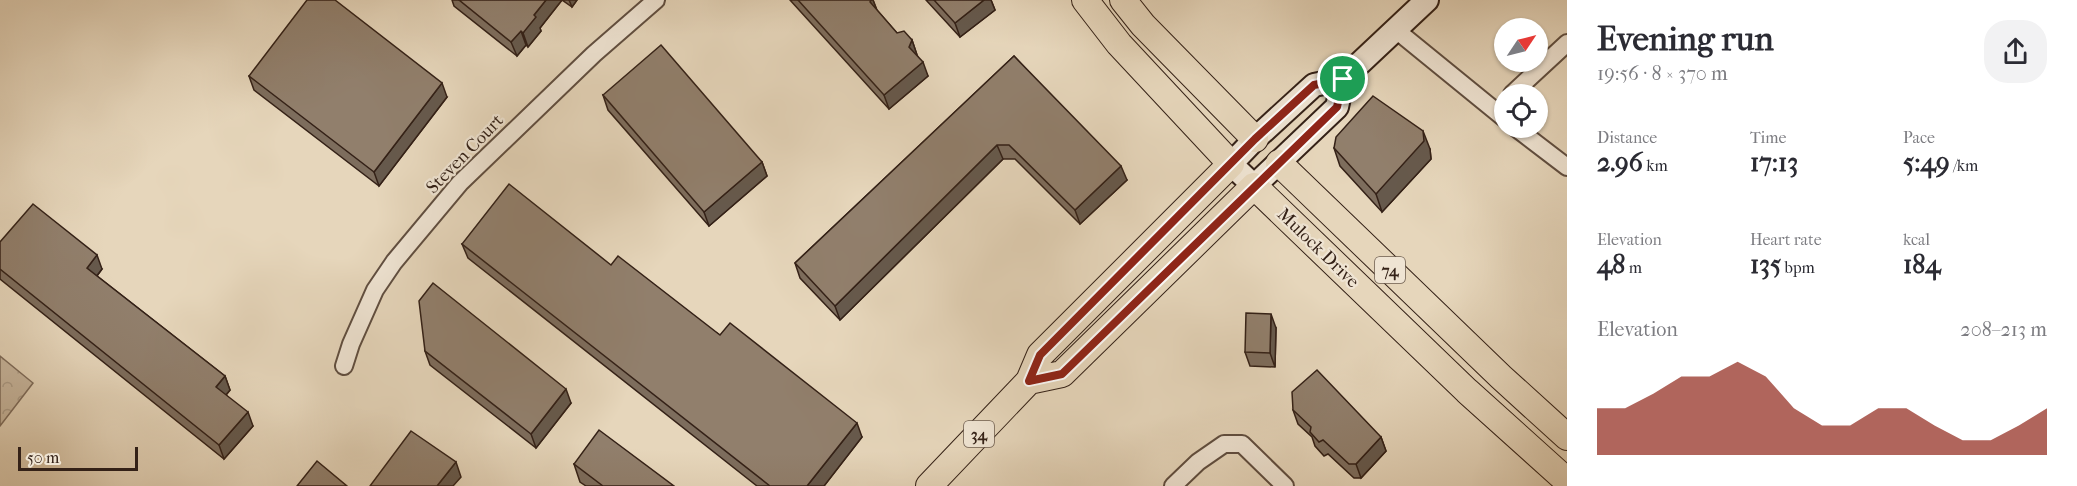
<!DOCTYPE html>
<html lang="en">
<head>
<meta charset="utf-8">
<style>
  :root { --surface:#fff; --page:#f2f2f3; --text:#2b2b33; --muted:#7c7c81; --accent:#8f2418 }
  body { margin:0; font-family:"IM FELL French Canon",serif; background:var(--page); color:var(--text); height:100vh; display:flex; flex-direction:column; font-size:22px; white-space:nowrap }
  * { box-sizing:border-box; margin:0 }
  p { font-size:20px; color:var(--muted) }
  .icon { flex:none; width:33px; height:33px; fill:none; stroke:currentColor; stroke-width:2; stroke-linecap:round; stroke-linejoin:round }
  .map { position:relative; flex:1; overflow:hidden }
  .side { display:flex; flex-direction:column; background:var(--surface); width:510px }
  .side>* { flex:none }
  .needle { width:39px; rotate:55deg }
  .buttons { position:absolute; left:1494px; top:18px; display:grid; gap:12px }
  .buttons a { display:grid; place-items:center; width:54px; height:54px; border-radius:50%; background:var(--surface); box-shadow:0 2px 4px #0004; font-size:30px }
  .scale { position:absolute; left:18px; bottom:15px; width:120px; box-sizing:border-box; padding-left:6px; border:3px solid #342117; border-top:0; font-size:16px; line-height:21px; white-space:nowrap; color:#342117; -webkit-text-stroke:4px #efe4d3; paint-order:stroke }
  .pin { position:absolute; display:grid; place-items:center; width:51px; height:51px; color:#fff; margin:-26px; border:3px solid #fff; border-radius:50%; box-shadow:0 2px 6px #0007 }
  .round { display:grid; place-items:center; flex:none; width:63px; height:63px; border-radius:24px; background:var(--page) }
  .headline { display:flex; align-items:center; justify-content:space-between; height:102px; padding:0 30px }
  h1 { font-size:33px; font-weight:700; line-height:45px }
  .figures { display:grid; grid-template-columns:repeat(3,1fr); gap:9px; height:102px; padding:6px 30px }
  .figures div { display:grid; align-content:center }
  .figures b { font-size:26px; font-weight:700 }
  .figures small { font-size:16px; font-weight:400 }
  .figures p { font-size:16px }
  .chart { height:168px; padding:12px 30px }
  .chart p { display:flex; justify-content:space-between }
  .chart svg { width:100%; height:108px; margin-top:6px; fill:var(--accent); opacity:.7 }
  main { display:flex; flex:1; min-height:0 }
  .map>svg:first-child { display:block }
  .park { fill:url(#park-crowns); stroke:#7e6c5b; stroke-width:1.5 }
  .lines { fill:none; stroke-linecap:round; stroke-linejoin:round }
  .minor-casing { stroke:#604e40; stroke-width:20 }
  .secondary-casing { stroke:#342117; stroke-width:26 }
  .primary-casing { stroke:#342117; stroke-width:28 }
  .minor { stroke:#efe4d3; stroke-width:16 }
  .secondary { stroke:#efe4d3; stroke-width:22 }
  .primary { stroke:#e6d6bb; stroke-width:26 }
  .wall { fill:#7d6d5d; stroke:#342117; stroke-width:1.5 }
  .shaded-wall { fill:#66594c; stroke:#342117; stroke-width:1.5 }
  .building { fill:#917f6c; stroke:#342117; stroke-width:1.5 }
  .route-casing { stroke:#fff; stroke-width:12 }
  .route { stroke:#8f2418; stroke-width:8 }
  .labels { text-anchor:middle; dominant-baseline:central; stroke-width:4.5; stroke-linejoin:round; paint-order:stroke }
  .shield { fill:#efe4d3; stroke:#6c5c4f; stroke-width:1.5 }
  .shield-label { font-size:16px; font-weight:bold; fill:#342117 }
  .street-label { font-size:18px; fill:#342117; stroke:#efe4d3 }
</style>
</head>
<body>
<main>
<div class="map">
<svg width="1567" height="486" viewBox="0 0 1567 486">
  <defs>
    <pattern id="park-crowns" width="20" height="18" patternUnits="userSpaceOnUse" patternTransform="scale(1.5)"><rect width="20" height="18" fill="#c8b79f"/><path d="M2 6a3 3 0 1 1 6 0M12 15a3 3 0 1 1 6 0" fill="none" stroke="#ac9d88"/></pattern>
  </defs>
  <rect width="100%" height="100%" fill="#e6d6bb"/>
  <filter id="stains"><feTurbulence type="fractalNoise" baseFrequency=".00333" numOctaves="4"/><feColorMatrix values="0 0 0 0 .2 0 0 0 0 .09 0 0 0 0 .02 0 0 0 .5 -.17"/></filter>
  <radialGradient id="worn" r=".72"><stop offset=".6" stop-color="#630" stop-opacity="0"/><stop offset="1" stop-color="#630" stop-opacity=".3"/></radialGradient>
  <path class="park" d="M0,356L33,383L0,426Z"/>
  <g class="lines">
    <defs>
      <path id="minor" d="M1396,30L1504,118
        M1512,94L1567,43
        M1516,128L1567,167
        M344,366L351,344L375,290L394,262L460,183L594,54L656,0
        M1173,486L1198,462L1224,444H1242L1285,486"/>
      <path id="secondary" d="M1343,79L1337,107L1254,186L1231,164L1255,139L1314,85L1343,79L1427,0"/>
      <path id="primary" d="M1123,0L1143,25L1255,139
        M1279,163L1501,377L1567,437
        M1029,381L1062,374L1254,186L1467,391L1567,481
        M929,486L1029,381L1040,355L1231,164L1119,44L1085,0"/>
    </defs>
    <use href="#minor" class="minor-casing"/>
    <use href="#secondary" class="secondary-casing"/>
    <use href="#primary" class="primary-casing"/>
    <use href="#minor" class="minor"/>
    <use href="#secondary" class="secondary"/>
    <use href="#primary" class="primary"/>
  </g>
  <path class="wall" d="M452,0H562L540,28L541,31L528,47L526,45L517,56L454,6Z
    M562,0H577L572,7Z
    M790,0H873L877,10L897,33L912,40L917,55L928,76L889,109Z
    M926,0H991L995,10L960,37Z
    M1014,56L1127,180L1080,224L1015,159H1003L840,320L800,278L795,263Z
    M249,76L447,97L379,186L254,90Z
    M603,95L762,162L767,176L709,226L608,110Z
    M1334,148L1430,149L1431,159L1382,212L1340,166Z
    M0,242L102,269L97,276L225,376L230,390L226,395L253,426L224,459L0,279Z
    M462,244L611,265L720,335L862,437L824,486H757L468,258Z
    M1276,328L1275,367L1250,366L1245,352Z
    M425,351L571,403L536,448L430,365Z
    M1293,410L1381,437L1386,451L1361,478H1354L1328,454L1324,456L1315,446L1312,437L1298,424Z
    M574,464L674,486H586L580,482Z"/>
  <path class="shaded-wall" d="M546,0H562L540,28L541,31L528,47L523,33L534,15Z
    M569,0H577L572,7Z
    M871,0H873L877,11L870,2Z
    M984,0H991L995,10L960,37L955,23Z
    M521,31L526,45L517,56L511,42Z
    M912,40L917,55L914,61L909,47Z
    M923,62L928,76L889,109L884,95Z
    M442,83L447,97L379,186L374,172Z
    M1423,131L1430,149L1431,159L1382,212L1376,194Z
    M997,145L1003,159L840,320L835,306Z
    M762,162L767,176L709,226L704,212Z
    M1121,166L1127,180L1080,224L1075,210Z
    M97,255L102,269L92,282L87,268Z
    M1271,314L1276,328L1275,367L1270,353Z
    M225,376L230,390L221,401L216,387Z
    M566,389L571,403L536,448L531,434Z
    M248,412L253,426L224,459L219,445Z
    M857,423L862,437L824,486H807Z
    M1381,437L1386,451L1361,478L1356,464Z
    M456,462L461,477L453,486H437Z"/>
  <path class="building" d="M307,0H335L442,83L374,172L249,76Z
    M459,0H546L534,15L536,17L523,33L521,31L511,42Z
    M798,0H871L870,2L897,33L904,31L912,40L909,47L923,62L884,95Z
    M934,0H984L955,23Z
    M661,45L762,162L704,212L603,95Z
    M1014,56L1121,166L1075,210L1009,145H997L835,306L795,263Z
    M1373,96L1423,131L1424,141L1376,194L1334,148L1336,137Z
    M509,184L611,265L618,256L720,335L730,323L857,423L807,486H770L462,244Z
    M33,204L97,255L87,268L225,376L216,387L248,412L219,445L0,269V242Z
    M433,283L566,389L531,434L425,351L419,301Z
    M1246,313L1271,314L1270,353L1245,352Z
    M1317,370L1381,437L1356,464H1349L1323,440L1319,442L1310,432L1311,427L1293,410L1292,392Z
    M599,430L674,486H603L574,464Z
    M411,431L456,462L437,486H370Z
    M317,461L347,486H297Z"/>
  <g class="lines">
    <defs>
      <path id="route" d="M1343,79L1337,107L1062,374L1029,381L1040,355L1255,139L1314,85Z"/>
    </defs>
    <use href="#route" class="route-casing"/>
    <use href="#route" class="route"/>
  </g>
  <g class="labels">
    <g class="shield">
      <rect x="1375" y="257" width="30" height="26" rx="4.5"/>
      <rect x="964" y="421" width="30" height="26" rx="4.5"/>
    </g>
    <g class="shield-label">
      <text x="1390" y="270">74</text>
      <text x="979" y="434">34</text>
    </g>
    <g class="street-label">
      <text transform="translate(465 154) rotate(-46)">Steven Court</text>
      <text transform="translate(1318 248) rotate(44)">Mulock Drive</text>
    </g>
  </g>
  <rect width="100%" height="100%" filter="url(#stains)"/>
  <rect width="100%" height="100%" fill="url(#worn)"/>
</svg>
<div class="buttons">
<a><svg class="needle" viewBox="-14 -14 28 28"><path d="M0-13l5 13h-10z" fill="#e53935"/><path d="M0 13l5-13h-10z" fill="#7c7c81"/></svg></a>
<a><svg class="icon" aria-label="locate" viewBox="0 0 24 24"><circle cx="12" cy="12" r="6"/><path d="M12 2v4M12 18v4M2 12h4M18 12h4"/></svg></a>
</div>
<div class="scale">50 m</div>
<div class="pin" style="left:1343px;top:79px;background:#1e9e55"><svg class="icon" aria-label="arrive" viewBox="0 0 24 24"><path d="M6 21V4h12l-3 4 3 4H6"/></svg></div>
</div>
<section class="side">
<div class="headline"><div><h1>Evening run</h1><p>19:56 · 8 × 370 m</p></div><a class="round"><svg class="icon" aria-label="share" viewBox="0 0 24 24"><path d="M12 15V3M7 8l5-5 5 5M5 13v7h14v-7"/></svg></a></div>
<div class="figures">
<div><p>Distance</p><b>2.96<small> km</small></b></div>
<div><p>Time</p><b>17:13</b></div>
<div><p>Pace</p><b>5:49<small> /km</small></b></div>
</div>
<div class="figures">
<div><p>Elevation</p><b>48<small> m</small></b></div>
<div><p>Heart rate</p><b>135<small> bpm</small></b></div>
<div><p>kcal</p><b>184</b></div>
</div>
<div class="chart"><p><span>Elevation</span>208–213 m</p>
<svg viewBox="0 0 160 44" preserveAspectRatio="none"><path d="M0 44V25L10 25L20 19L30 12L40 12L50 6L60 12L70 25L80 32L90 32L100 25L110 25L120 32L130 38L140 38L150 32L160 25V44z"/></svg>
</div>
</section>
</main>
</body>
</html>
